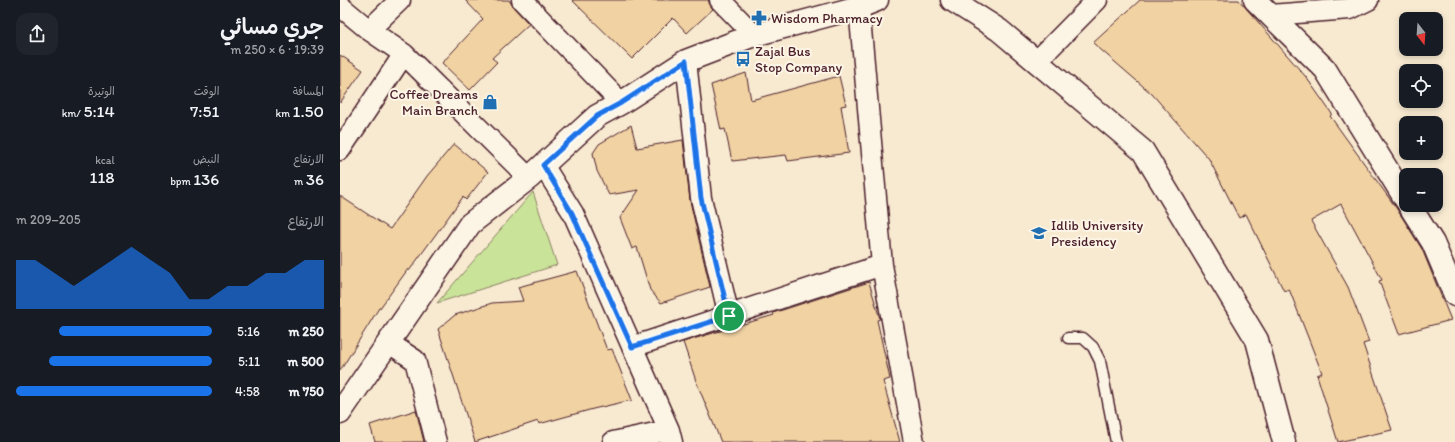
<!DOCTYPE html>
<html lang="ar">
<head>
<meta charset="utf-8">
<style>
  :root { --surface:#171b24; --page:#20242c; --text:#f1f3f6; --muted:#9ea1a6; --accent:#1a73e8 }
  body { margin:0; font-family:Itim,"Playpen Sans Arabic",sans-serif; background:var(--page); color:var(--text); direction:rtl; height:100vh; display:flex; flex-direction:column; font-size:15px; white-space:nowrap }
  * { box-sizing:border-box; margin:0 }
  p { font-size:13px; color:var(--muted) }
  .icon { flex:none; width:22px; height:22px; fill:none; stroke:currentColor; stroke-width:2; stroke-linecap:round; stroke-linejoin:round }
  .map { position:relative; flex:1; overflow:hidden; direction:ltr }
  .sheet { display:flex; flex-direction:column; background:var(--surface); width:340px }
  .sheet>* { flex:none }
  .needle { width:26px; rotate:163deg }
  .tools { position:absolute; left:1059px; top:12px; display:grid; gap:8px }
  .tools a { display:grid; place-items:center; width:44px; height:44px; border-radius:8px; background:var(--surface); box-shadow:0 2px 6px #0003; font-size:20px }
  .pin { position:absolute; display:grid; place-items:center; width:34px; height:34px; color:#fff; margin:-17px; border:2px solid #fff; border-radius:50%; box-shadow:0 1px 4px #0007 }
  .round { display:grid; place-items:center; flex:none; width:42px; height:42px; border-radius:12px; background:var(--page) }
  .head { display:flex; align-items:center; justify-content:space-between; height:68px; padding:0 16px }
  h1 { font-size:22px; font-weight:600; line-height:30px }
  .metrics { display:grid; grid-template-columns:repeat(3,1fr); gap:6px; height:68px; padding:4px 16px }
  .metrics div { display:grid; align-content:center }
  .metrics b { font-size:17px; font-weight:600 }
  .metrics small { font-size:11px; font-weight:400 }
  .metrics p { font-size:11px }
  .chart { height:112px; padding:8px 16px }
  .chart p { display:flex; justify-content:space-between }
  .chart svg { width:100%; height:72px; margin-top:4px; fill:var(--accent); opacity:.7 }
  ul { padding:0 16px; list-style:none; font-size:13px }
  li { display:grid; grid-template-columns:64px 48px 1fr; align-items:center; height:30px }
  li i { height:10px; border-radius:5px; background:var(--accent) }
  main { display:flex; flex:1; min-height:0 }
  .map>svg:first-child { display:block }
  .green { fill:#c9e399; stroke:#8a8162 }
  .building { fill:#f0d2a3; stroke:#4a1f2b }
  .lines { fill:none; stroke-linecap:round; stroke-linejoin:round }
  .service-casing { stroke:#4a1f2b; stroke-width:13 }
  .minor-casing { stroke:#4a1f2b; stroke-width:23 }
  .tertiary-casing { stroke:#4a1f2b; stroke-width:25 }
  .service { stroke:#fcf5e5; stroke-width:10 }
  .minor { stroke:#fcf5e5; stroke-width:20 }
  .tertiary { stroke:#fcf5e5; stroke-width:22 }
  .route-casing { stroke:#fff; stroke-width:8 }
  .route { stroke:#1a73e8; stroke-width:5 }
  .labels { text-anchor:middle; dominant-baseline:central; stroke-width:4; stroke-linejoin:round; paint-order:stroke }
  .poi-label { font-size:14px; fill:#4a1f2b; stroke:#fcf5e5; text-anchor:start }
</style>
</head>
<body>
<main>
<div class="map">
<svg width="1115" height="442" viewBox="0 0 1115 442">
  <rect width="100%" height="100%" fill="#f8ead1"/>
  <filter id="ink" filterUnits="userSpaceOnUse"><feTurbulence type="fractalNoise" baseFrequency=".025" numOctaves="2"/><feDisplacementMap in="SourceGraphic" scale="8" xChannelSelector="R" yChannelSelector="G"/><feConvolveMatrix kernelMatrix="1 2 1 2 8 2 1 2 1" color-interpolation-filters="sRGB"/></filter>
  <g filter="url(#ink)">
    <path class="green" d="M193,192L217,265L97,303Z"/>
    <path class="building" d="M125,0H169L174,8L189,24L152,58L157,62L130,90L102,63L143,19Z
      M232,0H369V3L373,9L347,33L333,18L292,59Z
      M800,0H899L966,77L992,114L990,116L1057,209L1082,249L1111,320L1059,334L1039,281L1042,280L1001,204L971,221L1008,287L1029,342L1023,344L1052,430L998,442L977,375L982,373L949,289L944,291L906,214L899,218L869,159L812,94L753,43Z
      M0,55L23,70L0,103Z
      M406,73L411,100L499,76L506,105L501,106L509,153L448,161L446,155L392,161L385,129L381,130L371,85Z
      M291,125L297,148L343,140L350,201L370,287L321,303L310,290L297,247L292,249L280,218L299,190L269,195L257,171L253,153L259,144Z
      M114,144L148,172L126,200L123,197L69,271L68,269L40,308H39L0,371V196L50,229L87,176Z
      M237,271L267,350L272,349L292,400L253,409L199,424L198,421L135,442L98,329L115,315L152,303L183,301L178,287Z
      M529,282L540,319L537,320L550,379L543,381L560,442H381L356,381L343,342L434,315L433,313Z
      M76,410L84,442H35L30,425Z"/>
    <g class="lines">
      <defs>
        <path id="service" d="M728,338H743L753,347L760,361L776,442"/>
        <path id="minor" d="M182,0L281,103
          M380,0L414,35
          M0,6L29,30L64,54L189,178
          M519,7L542,265L574,442
          M930,15L1010,9L1028,0
          M29,30L60,0
          M346,61L361,198L389,316
          M696,62L757,0
          M0,150L64,54
          M203,165L233,213L329,430L332,442
          M49,343L75,360L96,442
          M292,347L542,265
          M273,442L329,430"/>
        <path id="tertiary" d="M612,0L659,30L803,151L917,340L944,442
          M915,0L985,69L1066,200
          M1069,205L1093,243L1115,295
          M0,413L130,224L189,178L257,116L281,103L346,61L414,35L519,7L537,0"/>
      </defs>
      <use href="#service" class="service-casing"/>
      <use href="#minor" class="minor-casing"/>
      <use href="#tertiary" class="tertiary-casing"/>
      <use href="#service" class="service"/>
      <use href="#minor" class="minor"/>
      <use href="#tertiary" class="tertiary"/>
    </g>
  </g>
  <g class="lines" filter="url(#ink)">
    <defs>
      <path id="route" d="M346,61L361,198L389,316L292,347L232,213L203,165L257,116L281,103Z"/>
    </defs>
    <use href="#route" class="route-casing"/>
    <use href="#route" class="route"/>
  </g>
  <defs>
    <symbol id="pharmacy-bare" viewBox="-9 -9 18 18"><path d="M-2-6h4v4h4v4h-4v4h-4v-4h-4v-4h4Z" fill="#1f6fb2" stroke="#fcf5e5" stroke-width="2.5" paint-order="stroke"/></symbol>
    <symbol id="bus-bare" viewBox="-9 -9 18 18"><path d="M-5-6H5V4H4V6H2V4H-2V6H-4V4H-5ZM-3.5-4V0h7V-4ZM-3.5 1.2v1.5H-2V1.2ZM2 1.2v1.5H3.5V1.2Z" fill="#1f6fb2" stroke="#fcf5e5" stroke-width="2.5" paint-order="stroke"/></symbol>
    <symbol id="shop-bare" viewBox="-9 -9 18 18"><path d="M-5-2.5h2.3a2.7 3.5 0 0 1 5.4 0H5L5.5 6h-11ZM-1.5-2.5h3a1.5 2.3 0 0 0-3 0Z" fill="#1f6fb2" stroke="#fcf5e5" stroke-width="2.5" paint-order="stroke"/></symbol>
    <symbol id="school-bare" viewBox="-9 -9 18 18"><path d="M0-5L7-2L0 1L-7-2ZM-4 1L0 2.5L4 1V4Q0 6-4 4Z" fill="#1f6fb2" stroke="#fcf5e5" stroke-width="2.5" paint-order="stroke"/></symbol>
  </defs>
  <g fill-rule="evenodd">
    <use href="#pharmacy-bare" x="408" y="7" width="22" height="22"/>
    <use href="#bus-bare" x="392" y="48" width="22" height="22"/>
    <use href="#shop-bare" x="139" y="91" width="22" height="22"/>
    <use href="#school-bare" x="688" y="222" width="22" height="22"/>
  </g>
  <g class="labels">
    <g class="poi-label">
      <text x="431" y="18">Wisdom Pharmacy</text>
      <text x="415" y="51">Zajal Bus<tspan x="415" dy="16">Stop Company</tspan></text>
      <text x="138" y="94" text-anchor="end">Coffee Dreams<tspan x="138" dy="16">Main Branch</tspan></text>
      <text x="711" y="225">Idlib University<tspan x="711" dy="16">Presidency</tspan></text>
    </g>
  </g>
</svg>
<div class="tools">
<a><svg class="needle" viewBox="-14 -14 28 28"><path d="M0-13l5 13h-10z" fill="#e53935"/><path d="M0 13l5-13h-10z" fill="#9ea1a6"/></svg></a>
<a><svg class="icon" aria-label="locate" viewBox="0 0 24 24"><circle cx="12" cy="12" r="6"/><path d="M12 2v4M12 18v4M2 12h4M18 12h4"/></svg></a>
<a>+</a>
<a>−</a>
</div>
<div class="pin" style="left:389px;top:316px;background:#1e9e55"><svg class="icon" aria-label="arrive" viewBox="0 0 24 24"><path d="M6 21V4h12l-3 4 3 4H6"/></svg></div>
</div>
<section class="sheet">
<div class="head"><div><h1>جري مسائي</h1><p>19:39 · 6 × 250 m</p></div><a class="round"><svg class="icon" aria-label="share" viewBox="0 0 24 24"><path d="M12 15V3M7 8l5-5 5 5M5 13v7h14v-7"/></svg></a></div>
<div class="metrics">
<div><p>المسافة</p><b>1.50<small> km</small></b></div>
<div><p>الوقت</p><b>7:51</b></div>
<div><p>الوتيرة</p><b>5:14<small> /km</small></b></div>
</div>
<div class="metrics">
<div><p>الارتفاع</p><b>36<small> m</small></b></div>
<div><p>النبض</p><b>136<small> bpm</small></b></div>
<div><p>kcal</p><b>118</b></div>
</div>
<div class="chart"><p><span>الارتفاع</span>205–209 m</p>
<svg viewBox="0 0 160 44" preserveAspectRatio="none"><path d="M0 44V14L10 14L20 22L30 30L40 22L50 14L60 6L70 14L80 22L90 38L100 38L110 30L120 30L130 22L140 22L150 14L160 14V44z"/></svg>
</div>
<ul>
<li><b>250 m</b>5:16<i style="width:78%"></i></li>
<li><b>500 m</b>5:11<i style="width:83%"></i></li>
<li><b>750 m</b>4:58<i style="width:100%"></i></li>
</ul>
</section>
</main>
</body>
</html>
